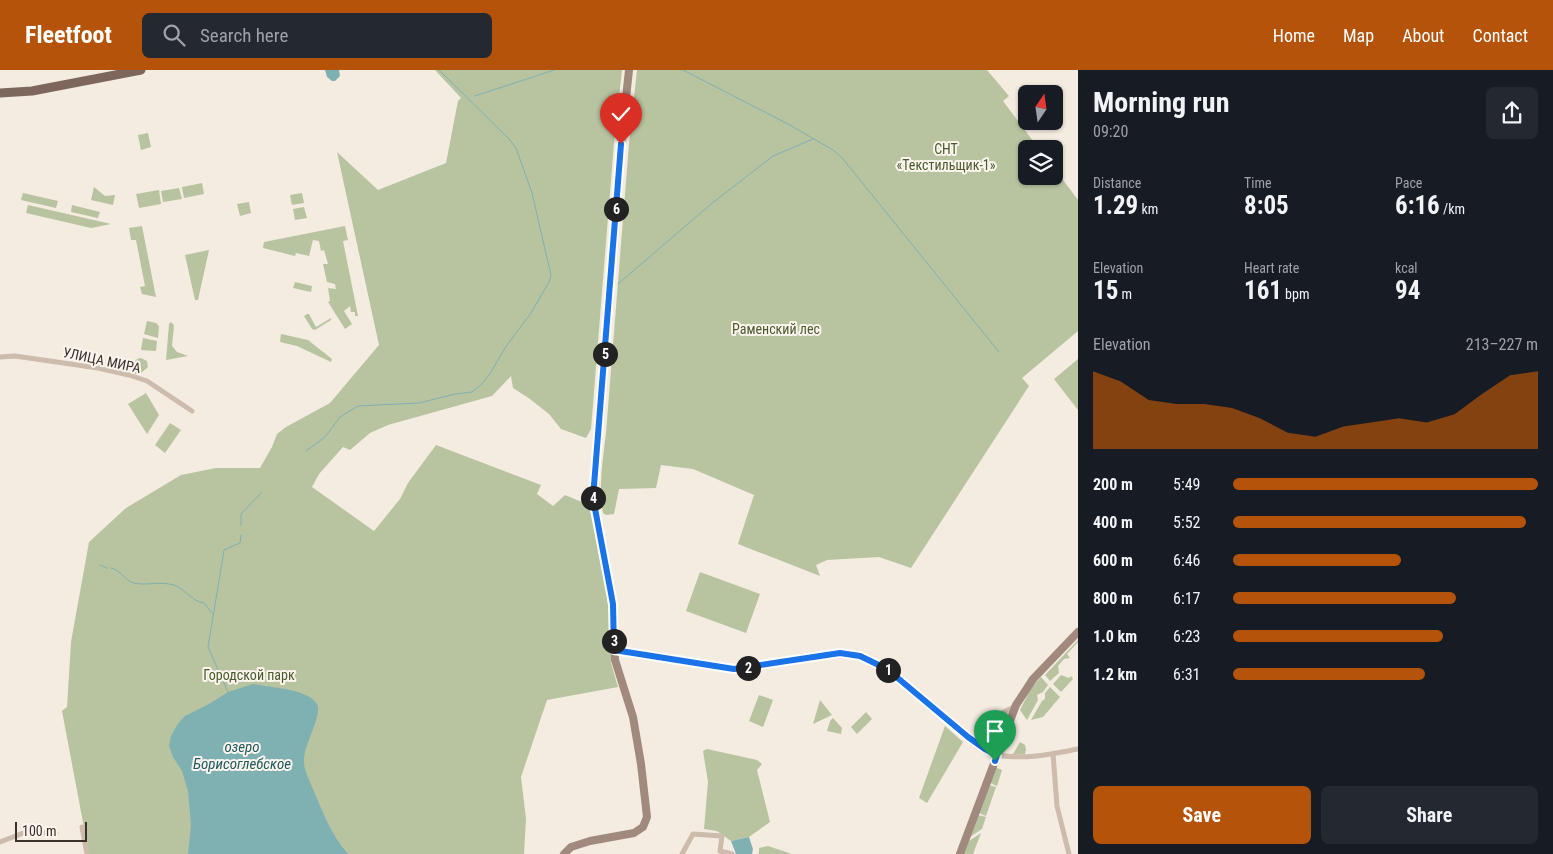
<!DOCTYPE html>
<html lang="en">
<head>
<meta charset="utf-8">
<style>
  :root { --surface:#171b24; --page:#242831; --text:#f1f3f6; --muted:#9ea1a6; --accent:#b45309 }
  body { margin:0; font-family:"Roboto Condensed",sans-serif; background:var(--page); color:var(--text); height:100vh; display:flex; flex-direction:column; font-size:19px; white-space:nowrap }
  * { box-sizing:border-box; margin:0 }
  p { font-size:16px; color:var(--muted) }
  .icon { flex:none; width:28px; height:28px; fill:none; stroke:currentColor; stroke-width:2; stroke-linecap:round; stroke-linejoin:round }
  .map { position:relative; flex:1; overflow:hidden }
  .side { display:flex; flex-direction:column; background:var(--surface); width:475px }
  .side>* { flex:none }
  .needle { width:32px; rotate:13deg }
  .buttons { position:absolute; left:1018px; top:15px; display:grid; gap:10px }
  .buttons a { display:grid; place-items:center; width:45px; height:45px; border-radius:8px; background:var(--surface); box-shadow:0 1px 4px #0004; font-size:25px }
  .scale { position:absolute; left:15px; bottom:12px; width:72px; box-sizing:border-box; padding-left:5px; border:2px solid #3b302b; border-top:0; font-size:14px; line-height:18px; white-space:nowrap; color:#3b302b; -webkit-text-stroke:4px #fbf5ee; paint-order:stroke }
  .pin { position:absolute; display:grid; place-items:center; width:42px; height:42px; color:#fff; margin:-51px -21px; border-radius:50% 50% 50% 0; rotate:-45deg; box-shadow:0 0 5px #0007 }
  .pin .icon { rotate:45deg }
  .km { position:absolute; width:25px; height:25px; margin:-12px; border-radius:50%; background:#222; color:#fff; font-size:14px; line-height:25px; text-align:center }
  .round { display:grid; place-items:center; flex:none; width:52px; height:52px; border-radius:8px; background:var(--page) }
  .summary { display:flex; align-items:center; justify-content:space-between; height:85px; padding:0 15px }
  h1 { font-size:28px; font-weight:700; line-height:38px }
  .metrics { display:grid; grid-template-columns:repeat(3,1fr); gap:8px; height:85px; padding:5px 15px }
  .metrics div { display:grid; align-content:center }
  .metrics b { font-size:25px; font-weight:700 }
  .metrics small { font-size:14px; font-weight:400 }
  .metrics p { font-size:14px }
  .chart { height:140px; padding:10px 15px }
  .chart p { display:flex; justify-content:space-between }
  .chart svg { width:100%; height:90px; margin-top:5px; fill:var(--accent); opacity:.7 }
  .action { display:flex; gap:10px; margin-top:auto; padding:10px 15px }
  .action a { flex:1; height:58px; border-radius:8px; background:var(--accent); color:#fff; font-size:20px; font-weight:700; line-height:58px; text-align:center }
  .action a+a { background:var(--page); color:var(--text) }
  ul { padding:0 15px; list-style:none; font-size:16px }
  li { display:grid; grid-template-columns:80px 60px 1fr; align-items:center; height:38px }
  li i { height:12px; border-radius:6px; background:var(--accent) }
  header { display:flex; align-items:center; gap:30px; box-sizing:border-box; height:70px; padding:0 25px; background:var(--accent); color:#fff }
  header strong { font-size:24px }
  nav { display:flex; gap:28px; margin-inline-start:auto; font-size:18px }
  .search { width:350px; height:45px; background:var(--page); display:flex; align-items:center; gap:12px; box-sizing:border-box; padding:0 18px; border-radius:8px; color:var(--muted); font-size:19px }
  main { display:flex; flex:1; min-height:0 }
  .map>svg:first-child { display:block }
  .green { fill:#b8c4a0 }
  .water { fill:#7fb0b2 }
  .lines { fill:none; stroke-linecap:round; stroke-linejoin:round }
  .stream { stroke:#7fb0b2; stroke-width:1 }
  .street { stroke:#cdbbac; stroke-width:5 }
  .secondary { stroke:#a18a7d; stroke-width:8 }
  .primary { stroke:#7d675c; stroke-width:9 }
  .route-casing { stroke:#fff; stroke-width:10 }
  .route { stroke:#1a73e8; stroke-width:6 }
  .labels { text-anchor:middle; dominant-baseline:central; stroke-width:4; stroke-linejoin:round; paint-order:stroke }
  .park-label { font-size:14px; fill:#4a5a2e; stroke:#fbf5ee }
  .street-label { font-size:14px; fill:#3b302b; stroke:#fbf5ee }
  .water-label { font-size:15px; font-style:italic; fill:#1f5a5e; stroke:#fbf5ee }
</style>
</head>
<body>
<header>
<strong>Fleetfoot</strong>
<div class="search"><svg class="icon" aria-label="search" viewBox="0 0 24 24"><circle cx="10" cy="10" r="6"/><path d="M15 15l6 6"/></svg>Search here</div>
<nav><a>Home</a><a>Map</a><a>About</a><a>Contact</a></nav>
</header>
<main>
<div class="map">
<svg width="1078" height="784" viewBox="0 0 1078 784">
  <rect width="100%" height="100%" fill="#f4ebe1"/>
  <path class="green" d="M435,0H622L614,73L591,359L586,368L561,359L549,344L530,329L513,318L511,306L492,326L388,355L370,363L350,380L343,377L319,404L312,417L374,461L400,429L408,413L436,375L541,415L537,424L553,436L565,425L589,435L606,520L610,549L611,593L618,617L547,630L521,707L526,749L524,784H89L62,641L67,637L71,572L89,472L126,438L181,405L216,398H260L272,377L277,364L286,357L330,333L379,275L337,82L378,120L446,93L458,31L461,28Z
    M637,0H987L1009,26L1003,31L1039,79H1026V106H1054V98L1078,130V261L1022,308L1029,316L911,498L879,487L827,490L816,495L820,506L738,474L754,425L693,399L661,395L656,418L619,419L614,444L606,445L603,443C598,416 603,390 606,363L629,74Z
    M148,63L151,77L141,80L138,65Z
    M202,113L204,124L184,128L182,117Z
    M94,117L105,126L115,125L113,135L91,130Z
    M179,118L182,129L163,132L161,121Z
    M159,120L161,134L139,138L136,124Z
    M23,123L58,131L56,138L21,130Z
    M302,123L304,133L292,135L290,125Z
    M249,132L251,143L240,146L237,134Z
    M28,135L111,154L91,158L26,143Z
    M72,135L100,142L98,148L71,142Z
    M304,137L307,148L295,150L293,139Z
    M142,156L156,227L142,224L140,217L145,216L136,170H131L129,158Z
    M345,156L348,170L343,171L358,246H355V242H351L350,236L344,241L352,254L345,259L328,232L330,231L328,218L336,219L335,214L327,212L323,194H328L324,180L321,181L319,171L313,170L309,186L296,183L295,186L263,178L264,172Z
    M209,180L198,230H195L185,185Z
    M295,212L312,216L311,222L293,218Z
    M307,244H309L316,257L331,248V250L315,260L312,259L304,246Z
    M147,251L156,253L159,256L158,268L144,264Z
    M171,252L174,255L172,276L177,282L188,286L166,290L169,254Z
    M281,264L308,270L332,289L331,292L297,276L280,272Z
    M143,268L157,271L156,281L141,280Z
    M141,288L147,291L148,297L141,303L135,304L132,300C133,294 134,289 141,288Z
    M1078,289V340L1054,309Z
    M146,323L159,345L147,364L128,334Z
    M170,353L181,360L165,383L155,375Z
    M700,502L760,524L746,563L686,541Z
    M1078,570V572L1067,584L1070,588L1064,589L1058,596L1059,603L1050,611L1045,605Z
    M1061,605L1069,608L1071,606L1073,609L1061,622L1053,614Z
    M1041,607L1048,615L1043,622L1037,625L1038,630L1027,650L1020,640L1032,616Z
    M1050,617L1060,627L1043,647L1031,650L1042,631L1045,629V623Z
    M759,625L773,630L763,657L749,651Z
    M820,630L832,645L813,654Z
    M866,642L872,649L857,664L851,657Z
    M1001,645L1004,649L993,676L988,677L981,672V669L998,646Z
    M833,648L842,658L841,664L827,661L830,651Z
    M945,656L963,672L927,733L919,728Z
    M1020,672L1025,675L1026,679L1025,684H1013Z
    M707,679L757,690L762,694L757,700L770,752L749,767L731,771L717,761L704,759L708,712L703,681Z
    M995,697L1002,700L997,716L990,713Z
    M989,715L996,717L986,746L979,743Z
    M978,745L986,747L982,759L970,767Z
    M981,763L973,784H964L969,771Z
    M768,776L792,784H759V778Z"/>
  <path class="water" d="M325,0H339L340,6L335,11H332L327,7Z
    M253,614C268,617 309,619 317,634C323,645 303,675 304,692C304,700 309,709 312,717C322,740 331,765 348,784H188L191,755L188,721L182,701L173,687L169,676L171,666L177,655L185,646L209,634L228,622Z
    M749,767L753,779L752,784H736L731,771Z"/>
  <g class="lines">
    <path class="stream" d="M683,0L788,54L833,80L843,89L999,282
      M475,26L554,0
      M618,214L711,134L773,86L813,69
      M306,381L325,367L340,347L358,336L419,333L455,324L472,322L481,315L489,305L507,275L531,243L549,212L551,205L532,123L516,78L509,69L439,0
      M241,455V444L261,423
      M100,495L107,498
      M111,498C121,500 125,511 134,513C145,516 159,511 174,515C185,519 191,531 204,533L212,543
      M228,622L208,577L224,480L240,473L241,465"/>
    <path class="street" d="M0,287L15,286L98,298L129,305L147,311L192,341
      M975,672L994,647L1016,636
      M1053,684L1057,736L1069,784
      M997,685C1025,690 1051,684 1078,679
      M82,757L87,784
      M0,772L26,762L56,763
      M682,784L693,764L722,766L720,781L732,784"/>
    <path class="secondary" d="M614,580L735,599L839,583L860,586L887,599L968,667L985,679L997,685
      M564,784L571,777L590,771L634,763L643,757L647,747L641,694L633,647L615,590L613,534L593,428L621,74L629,0
      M960,784L1016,635L1033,609L1078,562"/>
    <path class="primary" d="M0,23L32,21L141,0"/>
  </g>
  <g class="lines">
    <defs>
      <path id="route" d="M621,74L593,428L613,534L614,580L734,599L840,583L860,586L887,599L968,667L985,679L997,685L995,691"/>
    </defs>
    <use href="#route" class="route-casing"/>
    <use href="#route" class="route"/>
  </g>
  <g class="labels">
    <g class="park-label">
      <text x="946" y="79">СНТ<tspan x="946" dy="16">«Текстильщик-1»</tspan></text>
      <text x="776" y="259">Раменский лес</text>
      <text x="249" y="605">Городской парк</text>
    </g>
    <g class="street-label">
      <text transform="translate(102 290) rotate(12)">УЛИЦА МИРА</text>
    </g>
    <g class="water-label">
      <text x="242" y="677">озеро<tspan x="242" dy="17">Борисоглебское</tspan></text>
    </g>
  </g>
</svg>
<div class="buttons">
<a><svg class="needle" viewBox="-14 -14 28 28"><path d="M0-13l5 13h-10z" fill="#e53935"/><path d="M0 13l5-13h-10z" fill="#9ea1a6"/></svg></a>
<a><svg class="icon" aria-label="layers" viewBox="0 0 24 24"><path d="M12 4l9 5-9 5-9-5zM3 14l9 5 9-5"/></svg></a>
</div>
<div class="scale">100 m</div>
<div class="pin" style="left:995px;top:691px;background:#1e9e55"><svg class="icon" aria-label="arrive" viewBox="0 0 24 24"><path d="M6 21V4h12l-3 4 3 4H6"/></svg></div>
<div class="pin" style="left:621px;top:74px;background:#d93025"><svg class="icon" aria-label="check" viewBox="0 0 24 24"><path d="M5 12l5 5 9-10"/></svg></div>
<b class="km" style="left:888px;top:600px">1</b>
<b class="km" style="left:748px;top:598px">2</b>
<b class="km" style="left:614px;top:571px">3</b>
<b class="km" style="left:593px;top:428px">4</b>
<b class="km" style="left:605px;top:284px">5</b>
<b class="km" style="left:616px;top:139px">6</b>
</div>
<section class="side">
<div class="summary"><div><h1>Morning run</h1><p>09:20</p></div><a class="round"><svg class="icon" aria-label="share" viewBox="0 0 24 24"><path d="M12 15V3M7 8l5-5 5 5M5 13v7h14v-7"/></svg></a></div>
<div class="metrics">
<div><p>Distance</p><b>1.29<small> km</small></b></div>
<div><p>Time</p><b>8:05</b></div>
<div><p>Pace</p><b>6:16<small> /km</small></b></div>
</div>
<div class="metrics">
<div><p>Elevation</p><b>15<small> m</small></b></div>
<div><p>Heart rate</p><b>161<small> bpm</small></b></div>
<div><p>kcal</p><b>94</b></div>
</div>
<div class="chart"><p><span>Elevation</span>213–227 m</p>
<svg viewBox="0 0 160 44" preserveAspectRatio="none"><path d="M0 44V6L10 11L20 20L30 22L40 22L50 24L60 29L70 36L80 38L90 33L100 31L110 29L120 31L130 27L140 17L150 8L160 6V44z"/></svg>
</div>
<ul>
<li><b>200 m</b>5:49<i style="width:100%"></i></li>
<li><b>400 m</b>5:52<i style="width:96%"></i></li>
<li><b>600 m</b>6:46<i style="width:55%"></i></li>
<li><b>800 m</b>6:17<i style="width:73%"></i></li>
<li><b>1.0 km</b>6:23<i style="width:69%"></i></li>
<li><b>1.2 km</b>6:31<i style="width:63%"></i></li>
</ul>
<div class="action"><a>Save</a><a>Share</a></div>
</section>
</main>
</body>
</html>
